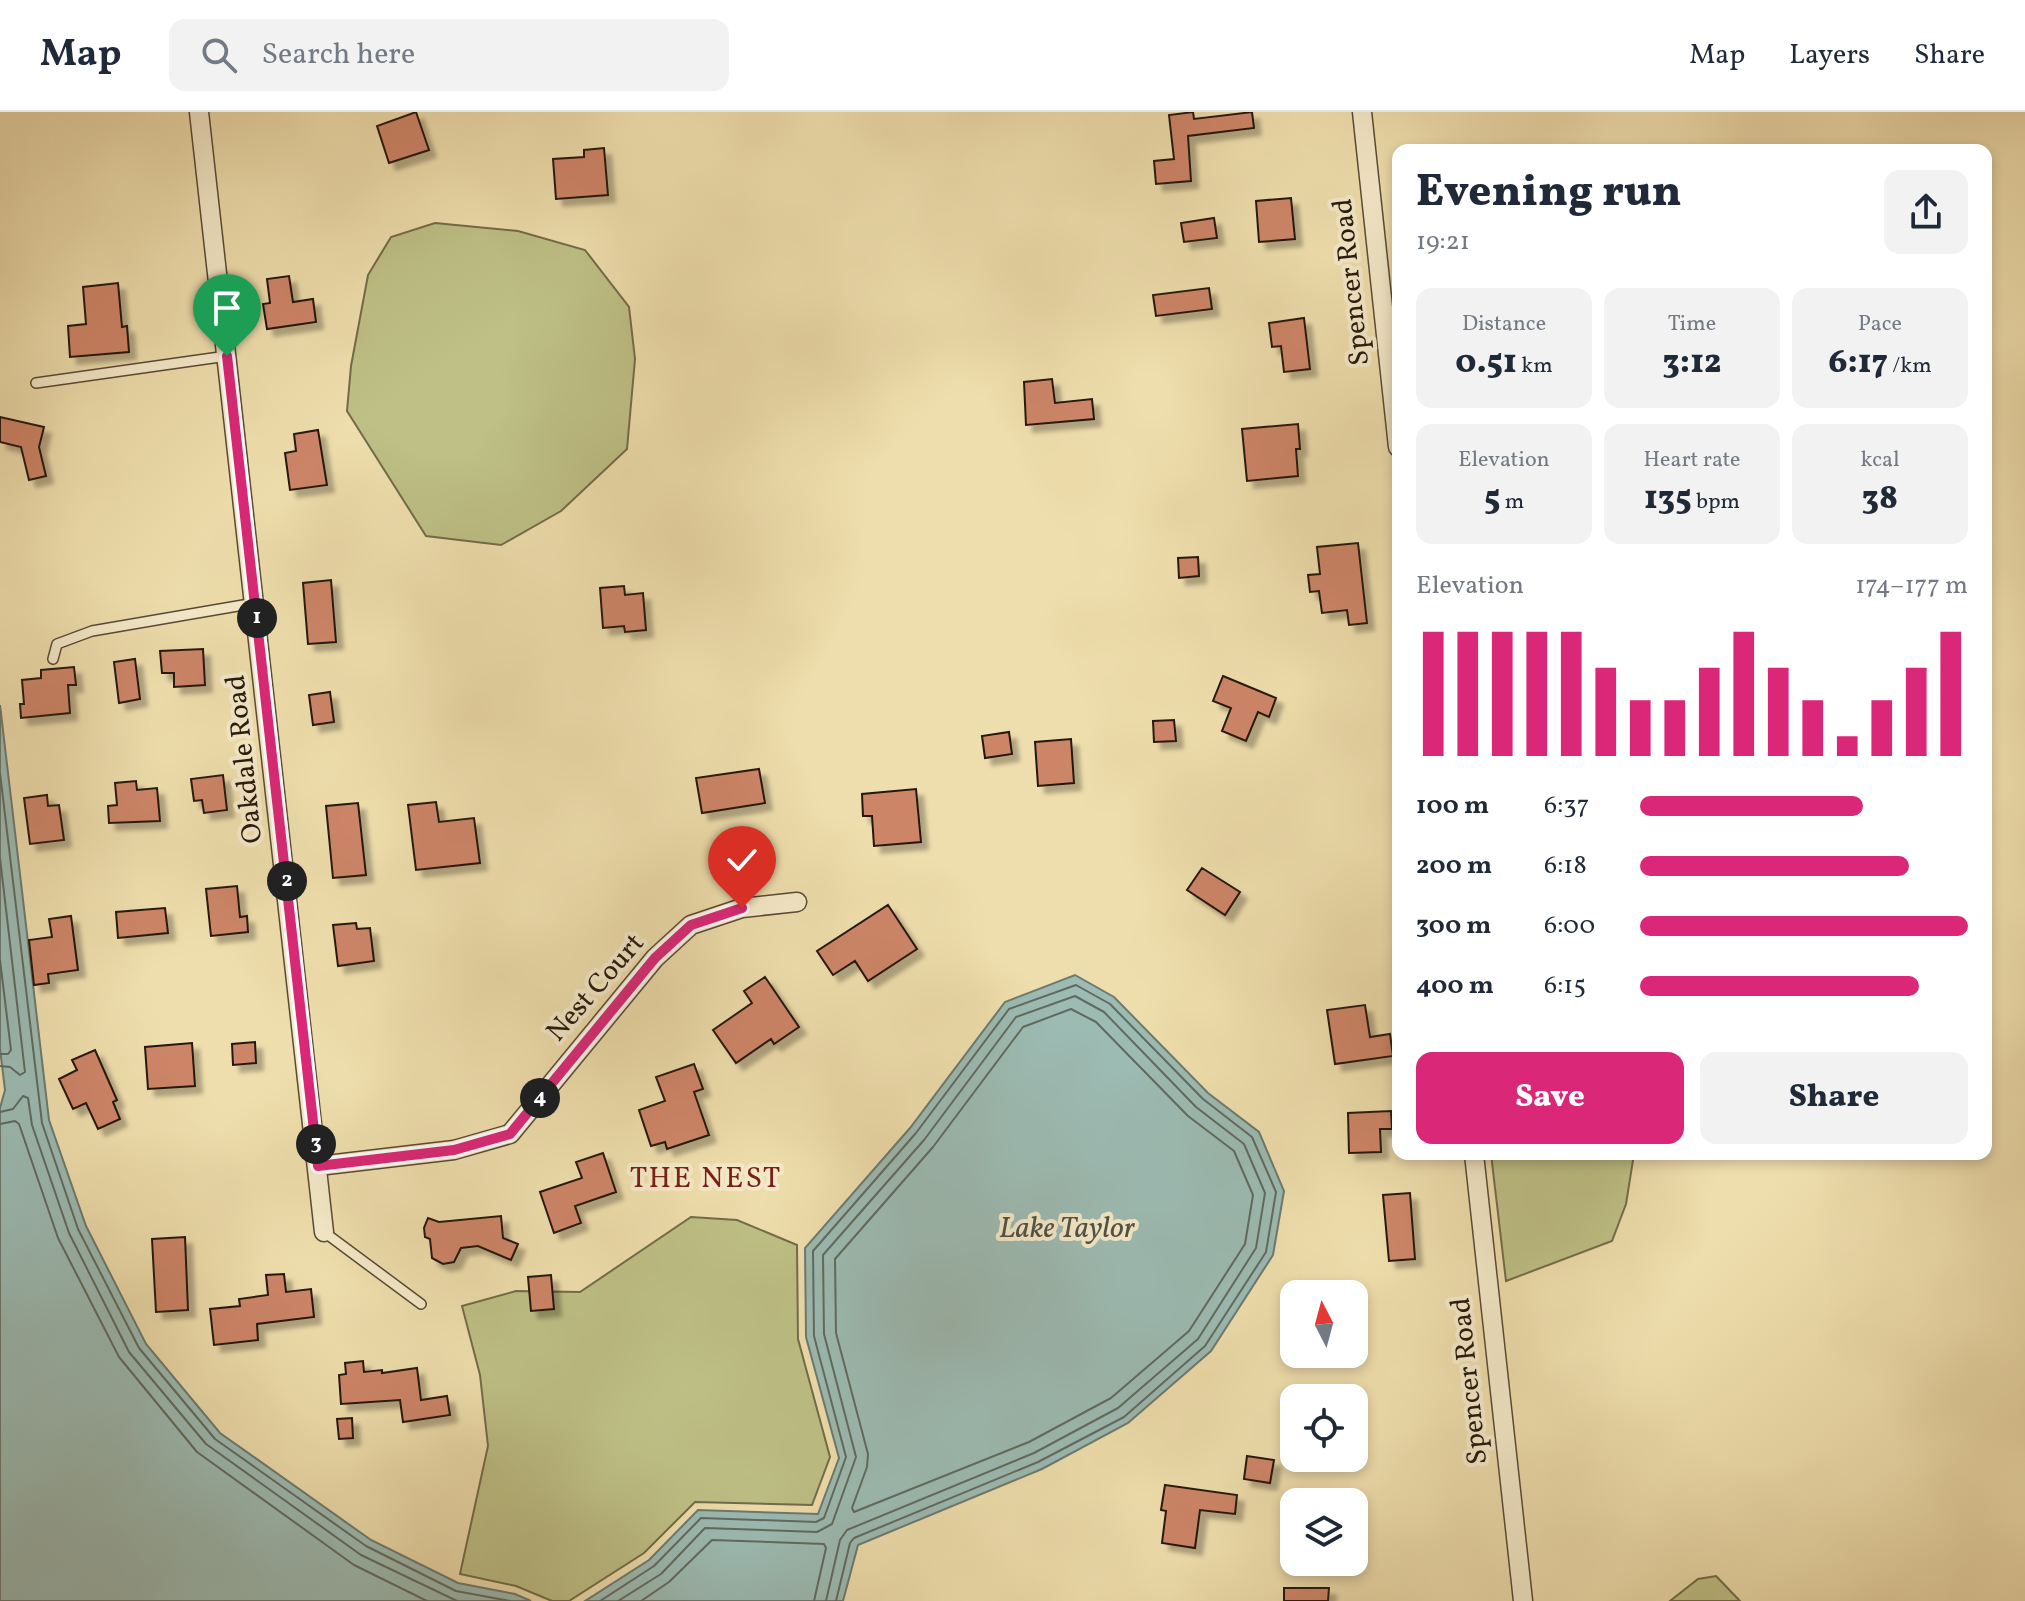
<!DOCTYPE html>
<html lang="en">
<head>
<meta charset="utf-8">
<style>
  :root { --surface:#fff; --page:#f2f2f3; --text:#1f2937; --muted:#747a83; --line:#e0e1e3; --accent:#db2777 }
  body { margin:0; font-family:Vollkorn,serif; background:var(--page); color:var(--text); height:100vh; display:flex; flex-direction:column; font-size:30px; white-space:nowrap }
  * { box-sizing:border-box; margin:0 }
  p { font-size:26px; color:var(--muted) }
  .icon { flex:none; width:44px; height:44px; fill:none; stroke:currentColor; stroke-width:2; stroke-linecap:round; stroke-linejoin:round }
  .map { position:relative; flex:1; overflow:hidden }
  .sheet { position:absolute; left:1392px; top:32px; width:600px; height:1016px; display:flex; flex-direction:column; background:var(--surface); border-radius:16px; box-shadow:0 4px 12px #0003 }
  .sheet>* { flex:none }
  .needle { width:52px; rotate:354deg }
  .controls { position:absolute; left:1280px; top:1168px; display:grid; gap:16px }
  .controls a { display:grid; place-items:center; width:88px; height:88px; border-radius:16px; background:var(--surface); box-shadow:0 4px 12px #0003; font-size:40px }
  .pin { position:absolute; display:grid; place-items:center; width:68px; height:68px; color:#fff; margin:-82px -34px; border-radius:50% 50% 50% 0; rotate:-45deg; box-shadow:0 0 8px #0007 }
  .pin .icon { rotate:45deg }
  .km { position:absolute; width:40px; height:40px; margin:-20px; border-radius:50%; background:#222; color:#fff; font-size:22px; line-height:40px; text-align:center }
  .round { display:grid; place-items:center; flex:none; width:84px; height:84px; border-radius:16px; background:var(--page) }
  .overview { display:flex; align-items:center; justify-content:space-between; height:136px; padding:0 24px }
  h1 { font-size:44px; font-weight:800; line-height:60px }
  .metrics { display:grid; grid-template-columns:repeat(3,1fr); gap:12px; height:136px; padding:8px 24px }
  .metrics div { display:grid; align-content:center; border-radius:16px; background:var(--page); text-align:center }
  .metrics b { font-size:34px; font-weight:800 }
  .metrics small { font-size:22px; font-weight:400 }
  .metrics p { font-size:22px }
  .chart { height:224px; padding:16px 24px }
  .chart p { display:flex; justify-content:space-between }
  .chart svg { width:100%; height:144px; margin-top:8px; stroke:var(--accent); stroke-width:6 }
  .action { display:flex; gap:16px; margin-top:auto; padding:16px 24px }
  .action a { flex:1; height:92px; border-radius:16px; background:var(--accent); color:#fff; font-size:32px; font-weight:800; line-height:92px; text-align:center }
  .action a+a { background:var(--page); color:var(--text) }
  ul { padding:0 24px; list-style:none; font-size:26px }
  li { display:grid; grid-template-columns:128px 96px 1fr; align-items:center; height:60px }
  li i { height:20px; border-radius:10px; background:var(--accent) }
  header { display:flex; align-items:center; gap:48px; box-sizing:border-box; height:112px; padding:0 40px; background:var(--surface); border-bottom:2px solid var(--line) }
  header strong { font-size:38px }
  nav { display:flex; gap:44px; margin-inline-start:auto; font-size:28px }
  .search { width:560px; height:72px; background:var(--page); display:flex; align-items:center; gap:20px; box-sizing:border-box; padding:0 28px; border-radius:16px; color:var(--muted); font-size:30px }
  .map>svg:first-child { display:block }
  .green { fill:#bec086; stroke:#726c49; stroke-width:2 }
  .water { fill:#9cbbb3; stroke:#6c7a70; stroke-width:2 }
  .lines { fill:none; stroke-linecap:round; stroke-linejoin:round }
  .shore { stroke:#606a60; stroke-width:2 }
  .building { fill:#cd8568; stroke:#25180c; stroke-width:2; filter:url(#shadow) }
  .service-casing { stroke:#584a34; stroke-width:12 }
  .minor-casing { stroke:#584a34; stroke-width:21 }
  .service { stroke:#f5eaca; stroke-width:9 }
  .minor { stroke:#f5eaca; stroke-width:18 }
  .route-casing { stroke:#fff; stroke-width:16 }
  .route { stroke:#db2777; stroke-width:10 }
  .labels { text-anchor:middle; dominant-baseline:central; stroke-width:8; stroke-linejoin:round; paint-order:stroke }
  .street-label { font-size:28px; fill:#25180c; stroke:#f5eaca }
  .neighbourhood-label { font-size:30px; letter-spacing:2px; fill:#7a1f14; stroke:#f5eaca }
  .water-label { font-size:30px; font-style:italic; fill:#4f5146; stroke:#f5eaca }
</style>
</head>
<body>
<header>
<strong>Map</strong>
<div class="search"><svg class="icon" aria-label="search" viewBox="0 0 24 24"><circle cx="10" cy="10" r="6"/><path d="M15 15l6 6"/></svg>Search here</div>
<nav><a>Map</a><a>Layers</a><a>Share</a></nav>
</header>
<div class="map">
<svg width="2025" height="1489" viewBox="0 0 2025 1489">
  <defs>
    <filter id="shadow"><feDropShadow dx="7" dy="7" stdDeviation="2" flood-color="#0004"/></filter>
  </defs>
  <rect width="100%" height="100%" fill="#efdead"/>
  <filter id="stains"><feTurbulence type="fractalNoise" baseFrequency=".0025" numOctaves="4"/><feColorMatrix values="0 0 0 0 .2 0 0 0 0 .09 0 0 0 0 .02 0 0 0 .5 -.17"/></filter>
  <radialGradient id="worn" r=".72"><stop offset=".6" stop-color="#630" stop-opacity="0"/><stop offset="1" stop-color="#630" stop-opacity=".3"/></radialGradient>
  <path class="green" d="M435,111L518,119L585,138L629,195L635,247L627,337L561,399L501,433L426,424L347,299L351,254L368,163L391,125Z
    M1491,1042H1634L1626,1092L1612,1129L1506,1169Z
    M691,1105L737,1108L797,1133L798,1227L830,1345L812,1393L695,1390L644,1441L569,1489H552L516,1474L460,1462L488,1334L480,1263L462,1194L516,1179L580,1180Z
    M1716,1464L1740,1489H1670L1698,1467Z"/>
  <path class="water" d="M0,593L49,1008L86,1114L146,1232L220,1321L371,1428L458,1471L515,1482L531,1489H0V996L5,978L0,937Z
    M1075,863L1114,885L1208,981L1259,1020L1284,1079L1273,1143L1211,1239L1128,1311L1042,1357L858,1433L843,1489H585L649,1448L698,1398L818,1402L839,1346L806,1225L805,1136L910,1016L1005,890Z"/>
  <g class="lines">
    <path class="shore" d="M0,661L42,1011L78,1117L139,1236L215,1327L366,1434L456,1479L510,1489
      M0,746L25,960L20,963L10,955L0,954
      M0,848L11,938L8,942H0
      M1071,897L1096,910L1188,1004L1234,1039L1253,1083L1245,1132L1189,1219L1111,1286L1029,1330L854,1400L852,1396L867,1355L868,1342L836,1221L835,1147L933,1035L1023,915Z
      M0,1000L13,997L23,984L28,986L32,1013L69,1121L129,1240L206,1332L361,1443L457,1489
      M0,1012L15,1009L19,1012L58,1126L119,1245L197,1340L354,1453L427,1489
      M600,1489L654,1454L701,1406L816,1410L824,1406L846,1345L814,1224L813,1139L916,1021L1009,897L1076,873L1110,892L1203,987L1252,1025L1276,1080L1266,1140L1205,1234L1124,1305L1038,1350L854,1426L850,1431L836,1489
      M618,1489L661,1462L705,1416L817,1420L832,1412L856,1345L824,1222L823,1143L924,1028L1016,905L1075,884L1104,900L1196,995L1244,1032L1265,1081L1256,1136L1198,1227L1118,1296L1034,1341L847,1418L840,1428L826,1489
      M641,1489L669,1470L712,1428L824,1432L826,1436L814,1489"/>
  </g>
  <path class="building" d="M416,0L429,38L389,51L377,14Z
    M1193,0L1194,7L1252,0L1254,16L1188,24L1191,69L1156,72L1154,49L1174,47L1169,3Z
    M604,36L608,83L556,87L553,47L584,45V38Z
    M1291,86L1295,127L1259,130L1256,89Z
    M1214,106L1217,126L1184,130L1181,111Z
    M289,164L293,190L313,187L316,210L267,217L263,192L270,191L267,167Z
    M118,171L122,215L127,214L129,240L70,245L68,214L86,212L83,175Z
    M1209,176L1212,197L1156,204L1153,183Z
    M1304,206L1310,257L1284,260L1281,234L1272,235L1269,211Z
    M1052,267L1055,291L1092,287L1094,307L1026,313L1024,270Z
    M0,305L44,315L39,335L46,364L29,368L21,335L0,330Z
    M1298,312L1300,337H1296L1298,364L1247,369L1242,317Z
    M318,318L327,373L290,378L285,341L296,339L294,322Z
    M1358,431L1367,511L1349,513L1347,498L1322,501L1319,479L1310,480L1308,463L1320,462L1317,435Z
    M1198,445L1199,464L1179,466L1178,446Z
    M331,468L336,530L308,532L303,471Z
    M624,474L625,483L643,481L646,518L625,520L624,514L603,516L600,476Z
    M203,537L205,573L174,575V561H162L160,539Z
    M135,547L140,587L119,591L114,550Z
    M74,555L76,573H68L70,601L21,606L20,592H24L22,568L41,566V558Z
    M1223,564L1276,586L1269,605L1258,600L1246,629L1222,619L1231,596L1213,589Z
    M330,580L334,610L313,613L309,583Z
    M1174,608L1176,629L1154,630L1153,609Z
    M1009,620L1012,642L985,646L982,624Z
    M1071,627L1074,671L1038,674L1035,630Z
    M759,657L765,691L702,701L696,666Z
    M223,663L227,698L204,701L202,688L194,689L191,667Z
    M136,669L137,678L157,676L160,709L109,711L108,694L117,693L115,671Z
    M916,677L921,730L874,734L872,704H863L862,682Z
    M47,683L48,694L59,693L64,728L30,732L24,686Z
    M436,690L439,710L474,706L480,751L416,758L408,693Z
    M358,691L366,763L333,766L326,694Z
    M1202,756L1240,780L1225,803L1187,778Z
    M237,774L240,805L247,804L248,820L211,824L206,777Z
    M888,793L917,837L868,869L855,849L833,863L817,839Z
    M165,796L168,821L118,826L116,800Z
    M71,804L78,858L48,862L49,871L34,873L29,828L52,825L49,807Z
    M356,811L357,817L370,816L374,849L338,854L333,813Z
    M765,865L799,915L774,932L771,927L736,951L713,918L752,891L744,879Z
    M1365,893L1370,925L1390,922L1393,944L1335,952L1327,898Z
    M255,930L256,951L233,953L232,932Z
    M192,931L195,974L148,977L145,935Z
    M95,938L117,988L113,990L120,1007L98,1017L86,991L73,997L59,967L77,958L72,948Z
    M694,952L703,977L694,980L709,1023L667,1037L665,1030L651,1034L639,998L665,989L656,965Z
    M1391,999L1392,1017H1380L1381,1040L1349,1041L1348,1001Z
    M603,1041L616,1080L575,1094L581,1111L554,1121L540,1080L582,1066L576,1050Z
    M1410,1081L1415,1147L1389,1149L1383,1083Z
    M501,1104L503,1126L518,1132L511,1148L478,1134L461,1136L454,1150L443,1152L432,1146L430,1127L425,1125L424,1116L428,1106L439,1110Z
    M185,1125L188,1198L156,1200L152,1127Z
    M284,1162L286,1180L311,1177L314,1205L257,1212L258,1228L214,1233L210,1197L240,1194L239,1187L268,1183L266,1163Z
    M551,1163L554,1197L531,1199L528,1165Z
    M363,1249L364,1260L382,1258V1261L417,1256L421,1288L447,1284L450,1303L403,1310L400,1288L341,1292L339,1263L346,1262L345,1251Z
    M352,1306L353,1326L339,1327L337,1307Z
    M1247,1344L1274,1348L1270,1371L1244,1367Z
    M1165,1373L1237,1383L1235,1402L1200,1398L1195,1436L1162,1431L1166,1399L1161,1398Z
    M1284,1476H1329L1328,1489H1284Z"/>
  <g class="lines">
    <defs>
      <path id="service" d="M36,271L227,244
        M53,547L57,532L92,519L255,491
        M324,1120L421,1192"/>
      <path id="minor" d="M199,0L324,1120
        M1362,0L1398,335
        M1474,1042L1523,1489
        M318,1054L454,1038L510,1022L655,846L691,813L742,796L797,790"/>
    </defs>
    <use href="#service" class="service-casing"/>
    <use href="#minor" class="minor-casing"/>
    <use href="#service" class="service"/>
    <use href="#minor" class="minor"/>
  </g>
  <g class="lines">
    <defs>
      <path id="route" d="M227,244L318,1054L454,1038L510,1022L655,846L691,813L742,796"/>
    </defs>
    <use href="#route" class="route-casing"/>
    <use href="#route" class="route"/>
  </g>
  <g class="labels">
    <g class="street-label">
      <text transform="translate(1352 170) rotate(-96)">Spencer Road</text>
      <text transform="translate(245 647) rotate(-96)">Oakdale Road</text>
      <text transform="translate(596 876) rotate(-49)">Nest Court</text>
      <text transform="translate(1470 1269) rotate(-96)">Spencer Road</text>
    </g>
    <g class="neighbourhood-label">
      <text x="706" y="1067">THE NEST</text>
    </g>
    <g class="water-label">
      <text x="1067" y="1117">Lake Taylor</text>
    </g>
  </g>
  <rect width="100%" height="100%" filter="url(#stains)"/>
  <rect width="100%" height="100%" fill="url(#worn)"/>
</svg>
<div class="controls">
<a><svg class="needle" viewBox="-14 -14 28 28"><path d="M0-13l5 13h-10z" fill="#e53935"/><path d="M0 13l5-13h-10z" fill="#747a83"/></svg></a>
<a><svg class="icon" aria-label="locate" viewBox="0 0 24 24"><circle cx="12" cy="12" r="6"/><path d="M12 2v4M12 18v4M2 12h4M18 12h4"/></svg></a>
<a><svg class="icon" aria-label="layers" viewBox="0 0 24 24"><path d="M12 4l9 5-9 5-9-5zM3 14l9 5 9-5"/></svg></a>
</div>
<div class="pin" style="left:227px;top:244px;background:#1e9e55"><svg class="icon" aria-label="arrive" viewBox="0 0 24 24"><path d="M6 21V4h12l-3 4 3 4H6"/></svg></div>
<div class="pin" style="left:742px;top:796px;background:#d93025"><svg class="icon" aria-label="check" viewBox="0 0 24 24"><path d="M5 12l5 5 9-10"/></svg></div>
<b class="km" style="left:257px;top:506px">1</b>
<b class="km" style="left:287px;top:769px">2</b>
<b class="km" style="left:316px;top:1032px">3</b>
<b class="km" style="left:540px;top:986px">4</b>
<section class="sheet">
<div class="overview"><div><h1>Evening run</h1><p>19:21</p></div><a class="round"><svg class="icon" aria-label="share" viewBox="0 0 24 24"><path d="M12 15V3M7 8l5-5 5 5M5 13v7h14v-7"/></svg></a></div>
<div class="metrics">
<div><p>Distance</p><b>0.51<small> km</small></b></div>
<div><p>Time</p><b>3:12</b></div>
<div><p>Pace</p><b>6:17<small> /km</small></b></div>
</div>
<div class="metrics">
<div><p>Elevation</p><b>5<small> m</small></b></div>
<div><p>Heart rate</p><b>135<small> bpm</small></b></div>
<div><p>kcal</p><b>38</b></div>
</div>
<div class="chart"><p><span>Elevation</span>174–177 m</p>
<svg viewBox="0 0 160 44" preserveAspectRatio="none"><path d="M5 44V6M15 44V6M25 44V6M35 44V6M45 44V6M55 44V17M65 44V27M75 44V27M85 44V17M95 44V6M105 44V17M115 44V27M125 44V38M135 44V27M145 44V17M155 44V6"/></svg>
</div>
<ul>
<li><b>100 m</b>6:37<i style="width:68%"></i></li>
<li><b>200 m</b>6:18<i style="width:82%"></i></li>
<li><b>300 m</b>6:00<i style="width:100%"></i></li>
<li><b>400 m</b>6:15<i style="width:85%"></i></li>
</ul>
<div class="action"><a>Save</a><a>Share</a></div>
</section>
</div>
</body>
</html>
